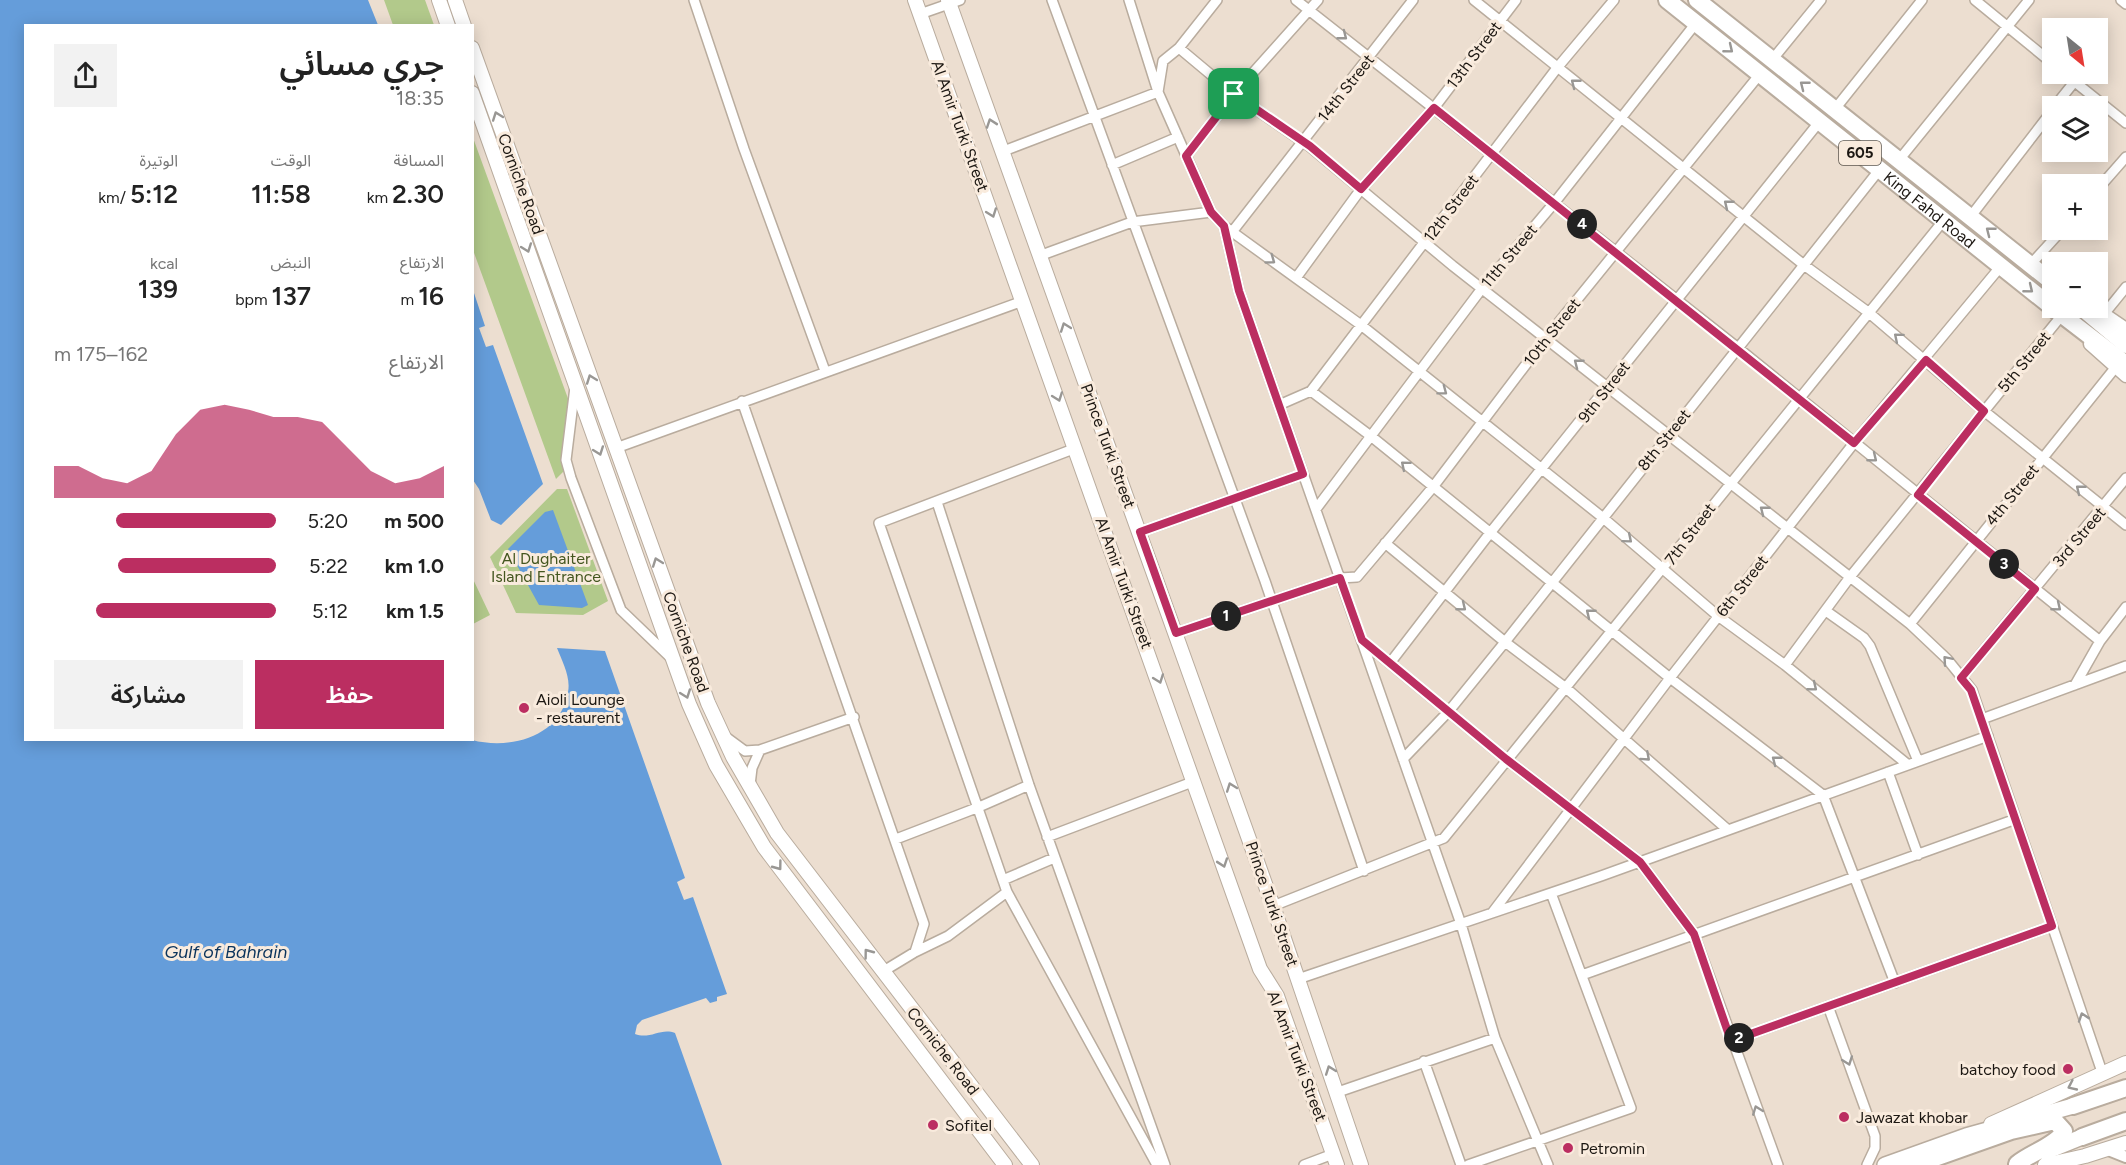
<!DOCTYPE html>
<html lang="ar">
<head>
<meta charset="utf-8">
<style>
  :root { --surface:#fff; --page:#f2f2f2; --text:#222; --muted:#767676; --accent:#bb2e61 }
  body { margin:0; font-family:Figtree,"Noto Sans Arabic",sans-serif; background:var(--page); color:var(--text); direction:rtl; height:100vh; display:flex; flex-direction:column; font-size:22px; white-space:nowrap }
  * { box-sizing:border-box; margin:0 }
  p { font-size:20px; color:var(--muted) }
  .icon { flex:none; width:33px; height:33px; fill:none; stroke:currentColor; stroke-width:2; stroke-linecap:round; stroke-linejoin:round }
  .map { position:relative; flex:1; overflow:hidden; direction:ltr }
  .drawer { position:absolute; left:24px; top:24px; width:450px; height:717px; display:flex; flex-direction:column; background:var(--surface); border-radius:0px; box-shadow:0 3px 15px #0003; direction:rtl }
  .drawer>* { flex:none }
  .needle { width:39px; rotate:150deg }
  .controls { position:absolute; left:2042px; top:18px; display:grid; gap:12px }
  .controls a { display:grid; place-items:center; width:66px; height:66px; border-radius:0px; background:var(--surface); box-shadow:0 3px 15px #0003; font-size:30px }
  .pin { position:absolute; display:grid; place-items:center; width:51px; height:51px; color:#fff; margin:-26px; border-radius:12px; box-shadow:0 3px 9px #0006 }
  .km { position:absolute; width:30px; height:30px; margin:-15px; border-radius:50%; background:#222; color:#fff; font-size:16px; line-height:30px; text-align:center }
  .round { display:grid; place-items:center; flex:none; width:63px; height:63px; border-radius:0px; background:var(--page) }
  .head { display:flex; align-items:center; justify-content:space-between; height:102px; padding:0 30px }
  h1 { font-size:33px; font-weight:600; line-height:45px }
  .stats { display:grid; grid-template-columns:repeat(3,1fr); gap:9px; height:102px; padding:6px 30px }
  .stats div { display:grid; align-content:center }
  .stats b { font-size:26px; font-weight:600 }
  .stats small { font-size:16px; font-weight:400 }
  .stats p { font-size:16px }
  .chart { height:168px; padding:12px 30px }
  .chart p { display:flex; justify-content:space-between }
  .chart svg { width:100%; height:108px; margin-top:6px; fill:var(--accent); opacity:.7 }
  .action { display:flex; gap:12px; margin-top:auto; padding:12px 30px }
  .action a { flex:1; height:69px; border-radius:0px; background:var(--accent); color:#fff; font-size:24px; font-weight:600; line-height:69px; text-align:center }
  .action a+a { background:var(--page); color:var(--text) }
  ul { padding:0 30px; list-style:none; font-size:20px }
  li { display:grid; grid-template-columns:96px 72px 1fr; align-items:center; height:45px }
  li i { height:15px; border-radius:8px; background:var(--accent) }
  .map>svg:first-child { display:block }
  .green { fill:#b2c98b }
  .water { fill:#659dda }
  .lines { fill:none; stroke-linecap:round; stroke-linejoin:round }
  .minor-casing { stroke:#b9ac9e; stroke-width:12 }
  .tertiary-casing { stroke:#b9ac9e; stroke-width:14 }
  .secondary-casing { stroke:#b9ac9e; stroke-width:15 }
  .primary-casing { stroke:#b9ac9e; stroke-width:16 }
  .trunk-casing { stroke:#b9ac9e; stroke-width:18 }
  .motorway-casing { stroke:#b9ac9e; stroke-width:20 }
  .minor { stroke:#fff; stroke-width:9 }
  .tertiary { stroke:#fff; stroke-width:10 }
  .secondary { stroke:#fff; stroke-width:12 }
  .primary { stroke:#fff; stroke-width:14 }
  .trunk { stroke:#fff; stroke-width:15 }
  .motorway { stroke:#fff; stroke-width:16 }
  .oneway { stroke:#999794 }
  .route-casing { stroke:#fff; stroke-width:12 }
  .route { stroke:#bb2e61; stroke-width:8 }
  .poi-dot { fill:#bb2e61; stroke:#f9ebdd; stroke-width:2 }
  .labels { text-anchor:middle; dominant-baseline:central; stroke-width:6; stroke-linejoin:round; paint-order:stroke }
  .shield { fill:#f9ebdd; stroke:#5e574f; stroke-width:1.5 }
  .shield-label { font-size:15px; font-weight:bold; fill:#1c1712 }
  .street-label { font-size:16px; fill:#1c1712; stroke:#f9ebdd }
  .park-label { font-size:16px; fill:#44561f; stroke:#f9ebdd }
  .poi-label { font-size:16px; fill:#1c1712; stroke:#f9ebdd; text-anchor:start }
  .water-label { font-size:18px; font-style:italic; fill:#0b345c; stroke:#f9ebdd }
</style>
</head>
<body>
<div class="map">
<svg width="2126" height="1165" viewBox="0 0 2126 1165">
  <rect width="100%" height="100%" fill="#ecded0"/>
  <path class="green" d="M384,0H425L434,25H393Z
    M472,135L570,404L564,471L556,479L473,250Z
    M557,489H567L608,601L583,615L516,613L490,557Z
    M472,577L490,615L473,624H472Z"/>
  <path class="water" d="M0,0H368L378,25L26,26V740H472C510,750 561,737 568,692C571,677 562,661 557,648L605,651L685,878L677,882L684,900L693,897L727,994L717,997V1001L710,1003L706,998L642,1020L637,1025L635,1034C650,1040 661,1027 675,1033L722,1165H0Z
    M473,290L485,326L479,328L486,347L493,345L543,484L501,525L491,520L479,489L473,480Z
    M553,510L588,605L582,608L539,605L508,549L545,512Z"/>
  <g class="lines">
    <defs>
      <path id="minor" d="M694,0L744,149L825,371
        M1052,0L1265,581L1364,871
        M1129,0L1158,92L1211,212L1224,226L1239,291L1461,924L1495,1038L1548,1165
        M1296,0L1738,348L2100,641
        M1474,0L1804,265L1868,312L1984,411L2126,525
        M1975,0L2052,63
        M2121,0L2126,4
        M920,14L960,0
        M1179,48L1234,94L1309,146L1453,266L1910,624L1947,659L1972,690L2102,1072
        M1772,60L1821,0
        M2065,74L2126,123
        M2055,106L2075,81
        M1835,109L1922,0
        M1001,152L1158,92L1163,61L1179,48L1217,0
        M1186,156L1234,94L1318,0
        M1899,160L2029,0
        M1112,165L1178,137
        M2097,190L2126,157
        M1971,216L2052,111
        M1224,226L1361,325L1602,517L1718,616L1785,665L1907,764
        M1232,232L1413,0
        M1039,256L1132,222L1211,212
        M2032,263L2062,230
        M1296,278L1361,189L1434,108L1516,0
        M2105,313L2126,287
        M575,387L566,460L571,478L621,610L672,659
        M1311,391L1372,437L1670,678L1823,795L1895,983
        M742,401L924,924L915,952L882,972
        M1279,405L1311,391L1557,68L1614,0
        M616,448L1023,301
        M1076,448L879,523L1007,892L1157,1165
        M937,502L1029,785L1165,1165
        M1316,509L1483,287L1555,202L1696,23
        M1140,532L1303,474
        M1385,543L1505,642L1566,688L1728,830
        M1826,611L1864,638L1870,646L1918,761
        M1910,624L2115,368
        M1176,633L1340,578L1357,577L1433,487L1546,338L1760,74
        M1363,641L1506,759L1640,862L1694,934L1778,1165
        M1390,663L1490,533L1820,121
        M1785,665L1850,577L2062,315
        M1961,678L2126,478
        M2075,685L2100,641L2126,607
        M1982,719L2126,666
        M726,737L745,751L760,750L854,717
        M1403,759L1449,711L1505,642L1880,169
        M1888,772L1918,855
        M750,785L752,768L760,750
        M1047,837L1195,781
        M896,839L979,807L1029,785
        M1003,880L1054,858
        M1273,906L1444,838L1944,220
        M1492,913L1670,678L1854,443L2001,266
        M915,952L948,936L1007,892
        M1582,975L2016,819
        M1298,979L1601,876L1988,736
        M1828,1006L1875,1136V1148L1867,1165
        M1731,1041L2052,926
        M1424,1061L1461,1165
        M1338,1092L1495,1038
        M1304,1165L1333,1154
        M1468,1165L1631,1108L1551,893"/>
      <path id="tertiary" d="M2106,1149L2126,1157"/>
      <path id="secondary" d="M2095,308L2126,329
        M2090,344L2126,376"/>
      <path id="primary" d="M439,0L448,26
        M455,0L464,26
        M915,0L1260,969L1277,996L1337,1165
        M948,0L1273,906L1361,1165
        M472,48L708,703L733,757L777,833L1032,1165
        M472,93L689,704L716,765L764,847L1005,1165
        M1991,1124L2126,1063
        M2045,1165L2085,1156L2126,1143"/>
      <path id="trunk" d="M2045,1152L2082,1137
        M1885,1165L1966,1136L2073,1106"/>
      <g id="motorway">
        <path id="s1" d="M1667,0L2052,307"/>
        <path d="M1697,0L2052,282"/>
        <path d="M2053,308L2126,364"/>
        <path d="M2082,308L2126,345"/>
        <path d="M2073,1106L2126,1088"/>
        <path d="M2082,1137L2126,1121"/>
        <path d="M1915,1165L2011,1131L2055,1121L2064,1131C2057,1145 2030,1153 2017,1164"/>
      </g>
    </defs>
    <use href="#minor" class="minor-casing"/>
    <use href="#tertiary" class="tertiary-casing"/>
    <use href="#secondary" class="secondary-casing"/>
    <use href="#primary" class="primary-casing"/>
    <use href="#trunk" class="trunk-casing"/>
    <use href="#motorway" class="motorway-casing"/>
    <use href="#minor" class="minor"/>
    <use href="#tertiary" class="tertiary"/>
    <use href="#secondary" class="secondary"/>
    <use href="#primary" class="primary"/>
    <use href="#trunk" class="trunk"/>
    <use href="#motorway" class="motorway"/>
  </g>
  <defs><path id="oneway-chevron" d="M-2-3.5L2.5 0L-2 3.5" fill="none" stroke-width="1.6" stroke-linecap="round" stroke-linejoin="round" transform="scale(1.5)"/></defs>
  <g class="oneway">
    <use href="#oneway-chevron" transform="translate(1343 36) rotate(38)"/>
    <use href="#oneway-chevron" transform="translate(1729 49) rotate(39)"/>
    <use href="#oneway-chevron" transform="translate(1575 83) rotate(-142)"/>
    <use href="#oneway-chevron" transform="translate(1804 85) rotate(-142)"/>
    <use href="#oneway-chevron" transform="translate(497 116) rotate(-110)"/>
    <use href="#oneway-chevron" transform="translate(991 123) rotate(-109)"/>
    <use href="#oneway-chevron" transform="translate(1728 204) rotate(-141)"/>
    <use href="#oneway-chevron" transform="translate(992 213) rotate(70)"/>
    <use href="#oneway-chevron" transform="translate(1990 231) rotate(-142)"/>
    <use href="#oneway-chevron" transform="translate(527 248) rotate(70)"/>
    <use href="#oneway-chevron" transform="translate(1271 260) rotate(36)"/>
    <use href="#oneway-chevron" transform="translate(2029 289) rotate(39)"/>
    <use href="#oneway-chevron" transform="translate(1065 327) rotate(-110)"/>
    <use href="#oneway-chevron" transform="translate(1898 337) rotate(-140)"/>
    <use href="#oneway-chevron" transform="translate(1578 363) rotate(-142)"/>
    <use href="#oneway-chevron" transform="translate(591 379) rotate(-110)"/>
    <use href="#oneway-chevron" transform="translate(1443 391) rotate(37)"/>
    <use href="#oneway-chevron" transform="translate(1058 397) rotate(70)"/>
    <use href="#oneway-chevron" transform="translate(599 451) rotate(70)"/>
    <use href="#oneway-chevron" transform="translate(1873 458) rotate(39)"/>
    <use href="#oneway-chevron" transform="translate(1405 465) rotate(-140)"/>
    <use href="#oneway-chevron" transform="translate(2080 489) rotate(-141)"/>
    <use href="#oneway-chevron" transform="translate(1764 510) rotate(-142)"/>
    <use href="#oneway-chevron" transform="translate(1628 539) rotate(40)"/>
    <use href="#oneway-chevron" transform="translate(657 562) rotate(-110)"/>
    <use href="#oneway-chevron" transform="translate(1462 607) rotate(39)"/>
    <use href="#oneway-chevron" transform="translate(2057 607) rotate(39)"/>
    <use href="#oneway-chevron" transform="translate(1590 613) rotate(-141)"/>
    <use href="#oneway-chevron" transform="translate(1947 660) rotate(-131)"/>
    <use href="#oneway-chevron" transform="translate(1159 679) rotate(70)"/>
    <use href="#oneway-chevron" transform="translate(1813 687) rotate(39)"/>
    <use href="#oneway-chevron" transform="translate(686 694) rotate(70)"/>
    <use href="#oneway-chevron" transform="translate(1646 757) rotate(42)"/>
    <use href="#oneway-chevron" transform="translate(1776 760) rotate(-142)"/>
    <use href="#oneway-chevron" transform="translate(1231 787) rotate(-110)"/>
    <use href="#oneway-chevron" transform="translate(1223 863) rotate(71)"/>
    <use href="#oneway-chevron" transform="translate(778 866) rotate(53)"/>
    <use href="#oneway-chevron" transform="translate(868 953) rotate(-127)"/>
    <use href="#oneway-chevron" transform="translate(2083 1017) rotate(-109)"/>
    <use href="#oneway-chevron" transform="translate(1848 1061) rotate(70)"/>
    <use href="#oneway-chevron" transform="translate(1330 1070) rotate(-110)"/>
    <use href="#oneway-chevron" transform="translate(2072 1086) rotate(155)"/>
    <use href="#oneway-chevron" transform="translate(1757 1110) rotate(-111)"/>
  </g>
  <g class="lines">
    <defs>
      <path id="route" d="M1234,94L1310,146L1361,189L1434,108L1854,443L1926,360L1984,411L1918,495L2035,589L1961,678L1971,690L2052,926L1731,1041L1694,934L1640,862L1506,759L1362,640L1340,578L1176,633L1140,532L1303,474L1239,291L1224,226L1211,212L1186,156Z"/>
    </defs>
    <use href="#route" class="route-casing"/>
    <use href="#route" class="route"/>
  </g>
  <g class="poi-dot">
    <circle cx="524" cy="708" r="6"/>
    <circle cx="2068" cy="1069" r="6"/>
    <circle cx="1844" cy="1117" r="6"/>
    <circle cx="933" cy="1125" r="6"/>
    <circle cx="1568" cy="1148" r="6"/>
  </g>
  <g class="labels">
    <rect class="shield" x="1839" y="141" width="42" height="24" rx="4.5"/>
    <g class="shield-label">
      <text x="1860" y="153">605</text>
    </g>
    <g class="street-label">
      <text transform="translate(1474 55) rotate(-53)">13th Street</text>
      <text transform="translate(1346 88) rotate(-52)">14th Street</text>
      <text transform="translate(960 126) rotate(70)">Al Amir Turki Street</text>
      <text transform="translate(521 184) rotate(70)">Corniche Road</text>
      <text transform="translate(1451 208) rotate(-53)">12th Street</text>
      <text stroke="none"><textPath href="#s1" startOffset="336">King Fahd Road</textPath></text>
      <text transform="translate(1509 256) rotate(-50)">11th Street</text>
      <text transform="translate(1552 332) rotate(-52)">10th Street</text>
      <text transform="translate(2024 362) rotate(-51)">5th Street</text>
      <text transform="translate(1604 392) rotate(-52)">9th Street</text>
      <text transform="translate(1664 440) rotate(-51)">8th Street</text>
      <text transform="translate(1108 446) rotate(70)">Prince Turki Street</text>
      <text transform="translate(2012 495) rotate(-51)">4th Street</text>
      <text transform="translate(1690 534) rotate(-53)">7th Street</text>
      <text transform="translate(2079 537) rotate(-50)">3rd Street</text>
      <text transform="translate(1124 583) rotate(70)">Al Amir Turki Street</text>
      <text transform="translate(1742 586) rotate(-52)">6th Street</text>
      <text transform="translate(686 642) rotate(70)">Corniche Road</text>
      <text transform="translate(1272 904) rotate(71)">Prince Turki Street</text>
      <text transform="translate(943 1051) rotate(52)">Corniche Road</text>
      <text transform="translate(1297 1056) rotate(69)">Al Amir Turki Street</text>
    </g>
    <g class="park-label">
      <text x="546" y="558">Al Dughaiter<tspan x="546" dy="18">Island Entrance</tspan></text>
    </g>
    <g class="poi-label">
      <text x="536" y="699">Aioli Lounge<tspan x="536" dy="18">- restaurent</tspan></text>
      <text x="2056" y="1069" text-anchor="end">batchoy food</text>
      <text x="1856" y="1117">Jawazat khobar</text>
      <text x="945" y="1125">Sofitel</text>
      <text x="1580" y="1148">Petromin</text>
    </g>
    <g class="water-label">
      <text x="226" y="952">Gulf of Bahrain</text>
    </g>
  </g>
</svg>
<div class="controls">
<a><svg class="needle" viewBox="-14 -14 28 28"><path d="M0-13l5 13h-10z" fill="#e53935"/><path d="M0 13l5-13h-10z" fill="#767676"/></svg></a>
<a><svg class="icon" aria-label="layers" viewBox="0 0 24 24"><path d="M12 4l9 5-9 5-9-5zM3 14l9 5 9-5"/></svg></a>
<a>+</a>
<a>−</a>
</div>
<div class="pin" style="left:1234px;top:94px;background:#1e9e55"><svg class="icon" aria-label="arrive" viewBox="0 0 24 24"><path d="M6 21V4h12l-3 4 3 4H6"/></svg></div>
<b class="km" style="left:1226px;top:616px">1</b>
<b class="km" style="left:1739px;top:1038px">2</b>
<b class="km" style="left:2004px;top:564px">3</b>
<b class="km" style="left:1582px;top:224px">4</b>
<section class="drawer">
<div class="head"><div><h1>جري مسائي</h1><p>18:35</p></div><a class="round"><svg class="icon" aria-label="share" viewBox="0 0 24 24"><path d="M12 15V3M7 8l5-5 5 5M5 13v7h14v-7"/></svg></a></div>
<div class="stats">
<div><p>المسافة</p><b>2.30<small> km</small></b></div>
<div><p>الوقت</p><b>11:58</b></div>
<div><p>الوتيرة</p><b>5:12<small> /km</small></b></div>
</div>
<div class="stats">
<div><p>الارتفاع</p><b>16<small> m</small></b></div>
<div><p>النبض</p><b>137<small> bpm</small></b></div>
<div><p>kcal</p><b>139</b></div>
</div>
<div class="chart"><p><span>الارتفاع</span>162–175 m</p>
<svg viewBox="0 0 160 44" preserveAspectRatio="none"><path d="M0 44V31L10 31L20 36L30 38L40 33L50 18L60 8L70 6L80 8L90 11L100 11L110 13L120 23L130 33L140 38L150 36L160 31V44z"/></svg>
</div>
<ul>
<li><b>500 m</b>5:20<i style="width:72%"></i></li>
<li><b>1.0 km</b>5:22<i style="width:71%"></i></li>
<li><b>1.5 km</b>5:12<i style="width:81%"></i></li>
</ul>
<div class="action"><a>حفظ</a><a>مشاركة</a></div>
</section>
</div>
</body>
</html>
